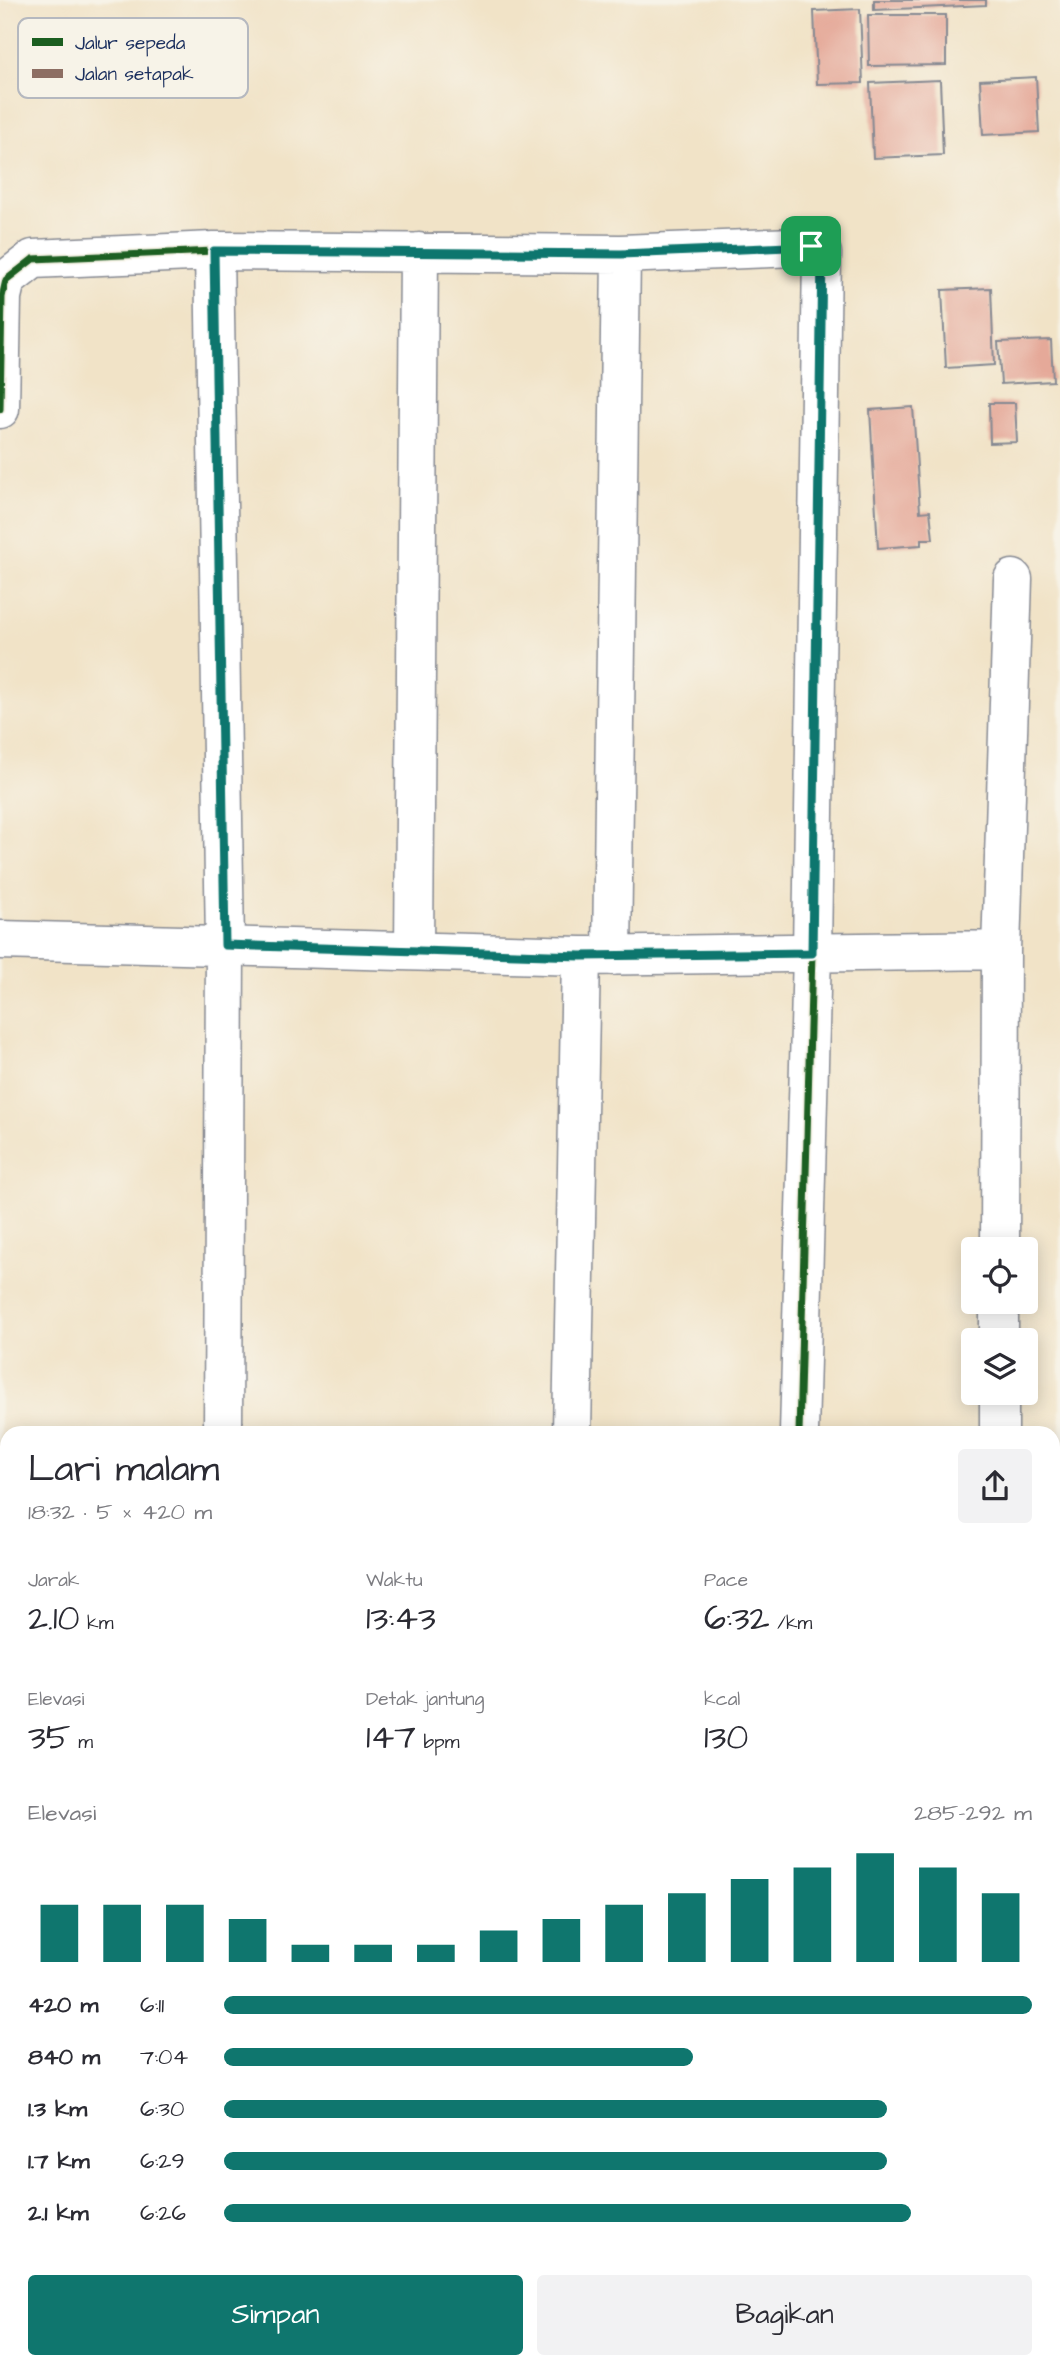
<!DOCTYPE html>
<html lang="id">
<head>
<meta charset="utf-8">
<style>
  :root { --surface:#fff; --page:#f2f2f3; --text:#2b2b33; --muted:#7c7c81; --accent:#0f766e }
  body { margin:0; font-family:"Architects Daughter",sans-serif; background:var(--page); color:var(--text); height:100vh; display:flex; flex-direction:column; font-size:26px; white-space:nowrap }
  * { box-sizing:border-box; margin:0 }
  p { font-size:23px; color:var(--muted) }
  .icon { flex:none; width:38px; height:38px; fill:none; stroke:currentColor; stroke-width:2; stroke-linecap:round; stroke-linejoin:round }
  .map { position:relative; flex:1; overflow:hidden }
  .panel { position:absolute; left:0px; top:1426px; width:1060px; height:943px; display:flex; flex-direction:column; background:var(--surface); border-radius:21px 21px 0 0; box-shadow:0 4px 18px #0003 }
  .panel>* { flex:none }
  .buttons { position:absolute; left:961px; top:1237px; display:grid; gap:14px }
  .buttons a { display:grid; place-items:center; width:77px; height:77px; border-radius:7px; background:var(--surface); box-shadow:0 4px 18px #0003; font-size:35px }
  .pin { position:absolute; display:grid; place-items:center; width:60px; height:60px; color:#fff; margin:-30px; border-radius:14px; box-shadow:0 4px 10px #0006 }
  .round { display:grid; place-items:center; flex:none; width:74px; height:74px; border-radius:7px; background:var(--page) }
  .head { display:flex; align-items:center; justify-content:space-between; height:119px; padding:0 28px }
  h1 { font-size:38px; font-weight:600; line-height:52px }
  .figures { display:grid; grid-template-columns:repeat(3,1fr); gap:10px; height:119px; padding:7px 28px }
  .figures div { display:grid; align-content:center }
  .figures b { font-size:35px; font-weight:600 }
  .figures small { font-size:19px; font-weight:400 }
  .figures p { font-size:19px }
  .chart { height:196px; padding:14px 28px }
  .chart p { display:flex; justify-content:space-between }
  .chart svg { width:100%; height:126px; margin-top:7px; stroke:var(--accent); stroke-width:6 }
  .button { display:flex; gap:14px; margin-top:auto; padding:14px 28px }
  .button a { flex:1; height:80px; border-radius:7px; background:var(--accent); color:#fff; font-size:28px; font-weight:600; line-height:80px; text-align:center }
  .button a+a { background:var(--page); color:var(--text) }
  ul { padding:0 28px; list-style:none; font-size:23px }
  li { display:grid; grid-template-columns:112px 84px 1fr; align-items:center; height:52px }
  li i { height:18px; border-radius:9px; background:var(--accent) }
  .map>svg:first-child { display:block }
  .building { fill:#e5a999 }
  .lines { fill:none; stroke-linecap:round; stroke-linejoin:round }
  .minor-casing { stroke:#868992; stroke-width:41 }
  .minor { stroke:#fff; stroke-width:38 }
  .quiet { stroke:#8d6e63; stroke-width:5; stroke-dasharray:10 5; stroke-linecap:butt }
  .cycleway-casing { stroke:#f7f3e8; stroke-width:11 }
  .cycleway { stroke:#1b5e20; stroke-width:7 }
  .route-casing { stroke:#fff; stroke-width:14 }
  .route { stroke:#0f766e; stroke-width:9 }
  .key { fill:#f7f3e8; stroke:#b5b8bf; stroke-width:2 }
  .key-label { font-size:19px; fill:#1b2f5e }
</style>
</head>
<body>
<div class="map">
<svg width="1060" height="2368" viewBox="0 0 1060 2368">
  <rect width="100%" height="100%" fill="#f7f3e8"/>
  <filter id="ink" filterUnits="userSpaceOnUse"><feTurbulence type="fractalNoise" baseFrequency=".0143" numOctaves="2"/><feDisplacementMap in="SourceGraphic" scale="14" xChannelSelector="R" yChannelSelector="G"/><feConvolveMatrix kernelMatrix="1 2 1 2 8 2 1 2 1" color-interpolation-filters="sRGB"/></filter>
  <filter id="wash" filterUnits="userSpaceOnUse"><feTurbulence type="fractalNoise" baseFrequency=".00686" numOctaves="4" result="noise"/><feDisplacementMap in="SourceGraphic" scale="28" xChannelSelector="R" yChannelSelector="G"/><feGaussianBlur stdDeviation="1.57" result="paint"/><feColorMatrix in="noise" values="0 0 0 0 0 0 0 0 0 0 0 0 0 0 0 0 0 1.4 0 .05"/><feComposite in="paint" operator="in"/></filter>
  <g filter="url(#wash)">
    <rect width="100%" height="100%" fill="#f1e3c7"/>
    <g id="blocks">
      <path class="building" d="M874,0H986V5L874,10Z
        M860,9L863,83L817,84L814,11Z
        M868,15H946V65L869,66Z
        M1036,77L1039,132L983,135L980,80Z
        M940,80L943,155L873,158L870,83Z
        M991,288L994,365L946,368L942,290Z
        M1051,340L1053,381L1001,384L998,342Z
        M989,403H1015L1017,442L990,443Z
        M913,407L920,512L930,511L933,539H921V545L878,548L870,410Z
        M79,2362H138V2368H79Z
        M973,2362H1043L1044,2368H974Z"/>
    </g>
  </g>
  <g filter="url(#ink)">
    <use href="#blocks" fill-opacity="0" stroke="#868992" stroke-width="2"/>
    <g class="lines">
      <defs>
        <path id="minor" d="M214,251L225,945L223,1433
          M0,409L2,297L6,280L33,259L214,251L621,254L819,246L822,253L812,953L799,1433
          M0,940L581,956L1001,950
          M414,951L419,252
          M612,956L621,254
          M1000,1250L1001,950L1013,579
          M999,1340V1302
          M572,1433L581,956
          M999,1433V1393
          M0,2003H7
          M1054,2118H1060
          M56,2368V2362
          M281,2368V2362
          M561,2368V2362"/>
      </defs>
      <use href="#minor" class="minor-casing"/>
      <use href="#minor" class="minor"/>
      <path class="quiet" d="M1054,2118H1060"/>
      <defs>
        <path id="cycleway" d="M0,409L2,297L6,280L33,259L214,251L621,254L819,246L822,253L812,953L799,1433"/>
      </defs>
      <use href="#cycleway" class="cycleway-casing"/>
      <use href="#cycleway" class="cycleway"/>
    </g>
  </g>
  <g class="lines" filter="url(#ink)">
    <defs>
      <path id="route" d="M811,246H819L822,253L812,953L581,956L225,945L214,251L621,254Z"/>
    </defs>
    <use href="#route" class="route-casing"/>
    <use href="#route" class="route"/>
  </g>
  <rect x="18" y="18" width="230" height="80" rx="10" class="key"/>
  <rect x="32" y="38" width="31" height="8" fill="#1b5e20"/>
  <rect x="32" y="69" width="31" height="9" fill="#8d6e63"/>
  <g class="key-label">
    <text x="75" y="49">Jalur sepeda</text>
    <text x="75" y="80">Jalan setapak</text>
  </g>
</svg>
<div class="buttons">
<a><svg class="icon" aria-label="locate" viewBox="0 0 24 24"><circle cx="12" cy="12" r="6"/><path d="M12 2v4M12 18v4M2 12h4M18 12h4"/></svg></a>
<a><svg class="icon" aria-label="layers" viewBox="0 0 24 24"><path d="M12 4l9 5-9 5-9-5zM3 14l9 5 9-5"/></svg></a>
</div>
<div class="pin" style="left:811px;top:246px;background:#1e9e55"><svg class="icon" aria-label="arrive" viewBox="0 0 24 24"><path d="M6 21V4h12l-3 4 3 4H6"/></svg></div>
<section class="panel">
<div class="head"><div><h1>Lari malam</h1><p>18:32 · 5 × 420 m</p></div><a class="round"><svg class="icon" aria-label="share" viewBox="0 0 24 24"><path d="M12 15V3M7 8l5-5 5 5M5 13v7h14v-7"/></svg></a></div>
<div class="figures">
<div><p>Jarak</p><b>2.10<small> km</small></b></div>
<div><p>Waktu</p><b>13:43</b></div>
<div><p>Pace</p><b>6:32<small> /km</small></b></div>
</div>
<div class="figures">
<div><p>Elevasi</p><b>35<small> m</small></b></div>
<div><p>Detak jantung</p><b>147<small> bpm</small></b></div>
<div><p>kcal</p><b>130</b></div>
</div>
<div class="chart"><p><span>Elevasi</span>285–292 m</p>
<svg viewBox="0 0 160 44" preserveAspectRatio="none"><path d="M5 44V24M15 44V24M25 44V24M35 44V29M45 44V38M55 44V38M65 44V38M75 44V33M85 44V29M95 44V24M105 44V20M115 44V15M125 44V11M135 44V6M145 44V11M155 44V20"/></svg>
</div>
<ul>
<li><b>420 m</b>6:11<i style="width:100%"></i></li>
<li><b>840 m</b>7:04<i style="width:58%"></i></li>
<li><b>1.3 km</b>6:30<i style="width:82%"></i></li>
<li><b>1.7 km</b>6:29<i style="width:82%"></i></li>
<li><b>2.1 km</b>6:26<i style="width:85%"></i></li>
</ul>
<div class="button"><a>Simpan</a><a>Bagikan</a></div>
</section>
</div>
</body>
</html>
